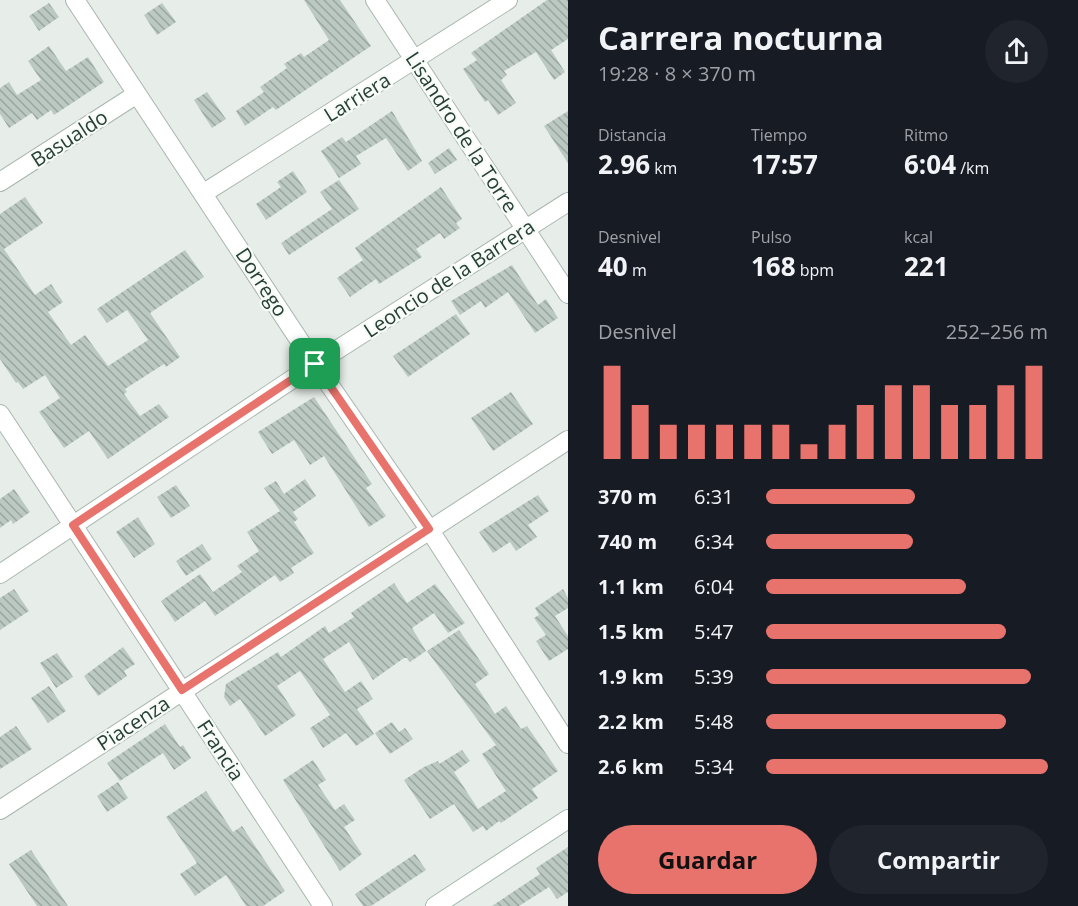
<!DOCTYPE html>
<html lang="es">
<head>
<meta charset="utf-8">
<style>
  :root { --surface:#171b24; --page:#20242c; --text:#f1f3f6; --muted:#9ea1a6; --accent:#e7736c }
  body { margin:0; font-family:"Open Sans",sans-serif; background:var(--page); color:var(--text); height:100vh; display:flex; flex-direction:column; font-size:22px; white-space:nowrap }
  * { box-sizing:border-box; margin:0 }
  p { font-size:20px; color:var(--muted) }
  .icon { flex:none; width:33px; height:33px; fill:none; stroke:currentColor; stroke-width:2; stroke-linecap:round; stroke-linejoin:round }
  .map { position:relative; flex:1; overflow:hidden }
  .sheet { display:flex; flex-direction:column; background:var(--surface); width:510px }
  .sheet>* { flex:none }
  .pin { position:absolute; display:grid; place-items:center; width:51px; height:51px; color:#fff; margin:-26px; border-radius:12px; box-shadow:0 3px 9px #0006 }
  .round { display:grid; place-items:center; flex:none; width:63px; height:63px; border-radius:32px; background:var(--page) }
  .headline { display:flex; align-items:center; justify-content:space-between; height:102px; padding:0 30px }
  h1 { font-size:33px; font-weight:700; line-height:45px }
  .figures { display:grid; grid-template-columns:repeat(3,1fr); gap:9px; height:102px; padding:6px 30px }
  .figures div { display:grid; align-content:center }
  .figures b { font-size:26px; font-weight:700 }
  .figures small { font-size:16px; font-weight:400 }
  .figures p { font-size:16px }
  .chart { height:168px; padding:12px 30px }
  .chart p { display:flex; justify-content:space-between }
  .chart svg { width:100%; height:108px; margin-top:6px; stroke:var(--accent); stroke-width:6 }
  .action { display:flex; gap:12px; margin-top:auto; padding:12px 30px }
  .action a { flex:1; height:69px; border-radius:36px; background:var(--accent); color:#111; font-size:24px; font-weight:700; line-height:69px; text-align:center }
  .action a+a { background:var(--page); color:var(--text) }
  ul { padding:0 30px; list-style:none; font-size:20px }
  li { display:grid; grid-template-columns:96px 72px 1fr; align-items:center; height:45px }
  li i { height:15px; border-radius:8px; background:var(--accent) }
  main { display:flex; flex:1; min-height:0 }
  .map>svg:first-child { display:block }
  .building { fill:url(#building-back-hatch) }
  .lines { fill:none; stroke-linecap:round; stroke-linejoin:round }
  .street-casing { stroke:#aab6af; stroke-width:20 }
  .secondary-casing { stroke:#a6b9af; stroke-width:20 }
  .street { stroke:#fff; stroke-width:18 }
  .secondary { stroke:#fff; stroke-width:18 }
  .route-casing { stroke:#fff; stroke-width:12 }
  .route { stroke:#e7736c; stroke-width:8 }
  .labels { text-anchor:middle; dominant-baseline:central; stroke-width:4.5; stroke-linejoin:round; paint-order:stroke }
  .street-label { font-size:20px; fill:#273f34; stroke:#f7fbf8 }
</style>
</head>
<body>
<main>
<div class="map">
<svg width="568" height="906" viewBox="0 0 568 906">
  <defs>
    <pattern id="building-back-hatch" width="6" height="6" patternUnits="userSpaceOnUse" patternTransform="scale(1.5)"><rect width="6" height="6" fill="#bcc9c2"/><path d="M-1 5l2 2M0 0l6 6M5-1l2 2" fill="none" stroke="#99a59e"/></pattern>
  </defs>
  <rect width="100%" height="100%" fill="#e7eee9"/>
  <path class="building" d="M304,0H340L371,46L276,110L273,107L245,126L236,111L264,92L260,87L287,68L284,64L301,53L304,57L329,40Z
    M547,0H568V39L551,50L565,72L554,80L536,52L504,71L507,75L501,80L516,103L498,115L488,100L485,102L463,69L477,60L471,53Z
    M49,3L59,17L39,31L29,16Z
    M162,3L176,22L157,35L144,15Z
    M49,46L66,71L88,57L104,82L54,115L51,110L37,120L32,113L9,128L0,114V88L9,82L17,95L41,80L28,61Z
    M207,92L226,119L212,128L194,100Z
    M392,111L422,161L408,171L386,138L356,156L361,164L339,178L321,151L342,137L346,142Z
    M568,111V163L544,126Z
    M449,148L457,160L435,174L428,163Z
    M293,171L307,192L266,220L256,204L281,187L277,182Z
    M339,180L359,209L289,255L281,243L332,209L320,192Z
    M441,187L462,219L456,223L460,228L444,239L440,233L416,249L422,257L379,284L376,279L350,297L337,278L363,260L355,248Z
    M25,197L43,223L4,249L35,295L51,284L63,302L48,312L71,345L85,335L108,366L148,340L127,310L107,323L97,309L185,250L204,277L150,313L180,357L166,367L164,364L125,389L127,392L124,394L140,416L159,404L169,417L108,459L89,431L64,448L39,412L60,398L45,375L23,389L18,382L16,383L0,359V214Z
    M512,265L538,305L546,299L558,318L535,333L508,292L485,308L481,301L460,315L451,301Z
    M456,314L470,334L408,377L393,356Z
    M511,392L533,424L493,451L471,418Z
    M314,397L372,484L366,488L386,516L369,527L324,456L310,465L294,440L272,454L258,432Z
    M305,479L316,496L293,512L298,519L294,522L314,553L291,568L294,573L280,582L275,575L215,616L205,601L175,622L161,601L200,574L213,592L242,572L237,566L259,551L247,532L280,511L264,488L276,481L284,494Z
    M176,485L190,506L171,518L157,497Z
    M14,489L30,512L13,524L11,520L0,528V499Z
    M538,495L549,511L528,525L537,537L516,551L510,542L493,553L479,532Z
    M138,517L155,544L134,558L116,532Z
    M202,544L212,559L186,576L176,561Z
    M394,583L407,603L435,584L465,623L448,633L434,613L412,628L426,651L410,662L407,658H404L373,680L349,642L323,659L345,692L361,681L373,699L357,709L374,734L356,746L346,733L323,748L310,728L330,715L300,671L277,686L296,715L265,736L240,699L230,706L224,697L226,684L278,652L281,657L325,626L329,633L354,617L351,613Z
    M14,589L29,611L0,630V598Z
    M563,589L568,598V608L555,616L568,636V649L549,661L536,641L546,635L534,618L539,615L535,608Z
    M459,630L489,674L475,684L495,714L506,706L521,729L527,726L558,771L532,789L538,798L501,823L499,821L486,831L483,826L473,832L454,804L430,819L404,780L424,767L438,761L439,764L462,750L470,761L454,772L478,809L506,791L482,754L496,745L427,651Z
    M123,647L135,664L124,671L127,676L98,696L84,676Z
    M57,653L73,677L56,688L40,663Z
    M49,686L66,711L48,723L31,698Z
    M392,722L399,732L405,728L413,739L390,754L375,733Z
    M165,724L180,747L183,745L191,758L174,770L163,753L120,781L107,763Z
    M16,726L32,749L0,769V737Z
    M313,760L326,780L318,785L335,810L344,804L355,820L344,827L362,854L340,871L283,780Z
    M118,782L128,798L107,812L97,796Z
    M206,791L233,832L242,826L285,891L263,906H246L226,875L195,896L180,874L197,863L166,817Z
    M568,847V892L557,899L549,887L519,906H492L540,874L536,868Z
    M31,850L68,906H37L9,864Z
    M415,854L426,870L371,906H363L355,894Z"/>
  <g class="lines">
    <defs>
      <path id="street" d="M75,0L315,364L429,529L568,744
        M375,0L568,294
        M0,182L137,94
        M204,193L508,0
        M0,414L323,906
        M0,574L315,364L568,202
        M0,810L568,440"/>
      <path id="secondary" d="M435,906L568,819"/>
    </defs>
    <use href="#street" class="street-casing"/>
    <use href="#secondary" class="secondary-casing"/>
    <use href="#street" class="street"/>
    <use href="#secondary" class="secondary"/>
  </g>
  <g class="lines">
    <defs>
      <path id="route" d="M315,364L429,529L182,690L73,525Z"/>
    </defs>
    <use href="#route" class="route-casing"/>
    <use href="#route" class="route"/>
  </g>
  <g class="labels">
    <g class="street-label">
      <text transform="translate(357 97) rotate(-32)">Larriera</text>
      <text transform="translate(462 132) rotate(57)">Lisandro de la Torre</text>
      <text transform="translate(69 138) rotate(-33)">Basualdo</text>
      <text transform="translate(449 278) rotate(-33)">Leoncio de la Barrera</text>
      <text transform="translate(262 282) rotate(57)">Dorrego</text>
      <text transform="translate(133 723) rotate(-33)">Piacenza</text>
      <text transform="translate(221 750) rotate(57)">Francia</text>
    </g>
  </g>
</svg>
<div class="pin" style="left:315px;top:364px;background:#1e9e55"><svg class="icon" aria-label="arrive" viewBox="0 0 24 24"><path d="M6 21V4h12l-3 4 3 4H6"/></svg></div>
</div>
<section class="sheet">
<div class="headline"><div><h1>Carrera nocturna</h1><p>19:28 · 8 × 370 m</p></div><a class="round"><svg class="icon" aria-label="share" viewBox="0 0 24 24"><path d="M12 15V3M7 8l5-5 5 5M5 13v7h14v-7"/></svg></a></div>
<div class="figures">
<div><p>Distancia</p><b>2.96<small> km</small></b></div>
<div><p>Tiempo</p><b>17:57</b></div>
<div><p>Ritmo</p><b>6:04<small> /km</small></b></div>
</div>
<div class="figures">
<div><p>Desnivel</p><b>40<small> m</small></b></div>
<div><p>Pulso</p><b>168<small> bpm</small></b></div>
<div><p>kcal</p><b>221</b></div>
</div>
<div class="chart"><p><span>Desnivel</span>252–256 m</p>
<svg viewBox="0 0 160 44" preserveAspectRatio="none"><path d="M5 44V6M15 44V22M25 44V30M35 44V30M45 44V30M55 44V30M65 44V30M75 44V38M85 44V30M95 44V22M105 44V14M115 44V14M125 44V22M135 44V22M145 44V14M155 44V6"/></svg>
</div>
<ul>
<li><b>370 m</b>6:31<i style="width:53%"></i></li>
<li><b>740 m</b>6:34<i style="width:52%"></i></li>
<li><b>1.1 km</b>6:04<i style="width:71%"></i></li>
<li><b>1.5 km</b>5:47<i style="width:85%"></i></li>
<li><b>1.9 km</b>5:39<i style="width:94%"></i></li>
<li><b>2.2 km</b>5:48<i style="width:85%"></i></li>
<li><b>2.6 km</b>5:34<i style="width:100%"></i></li>
</ul>
<div class="action"><a>Guardar</a><a>Compartir</a></div>
</section>
</main>
</body>
</html>
